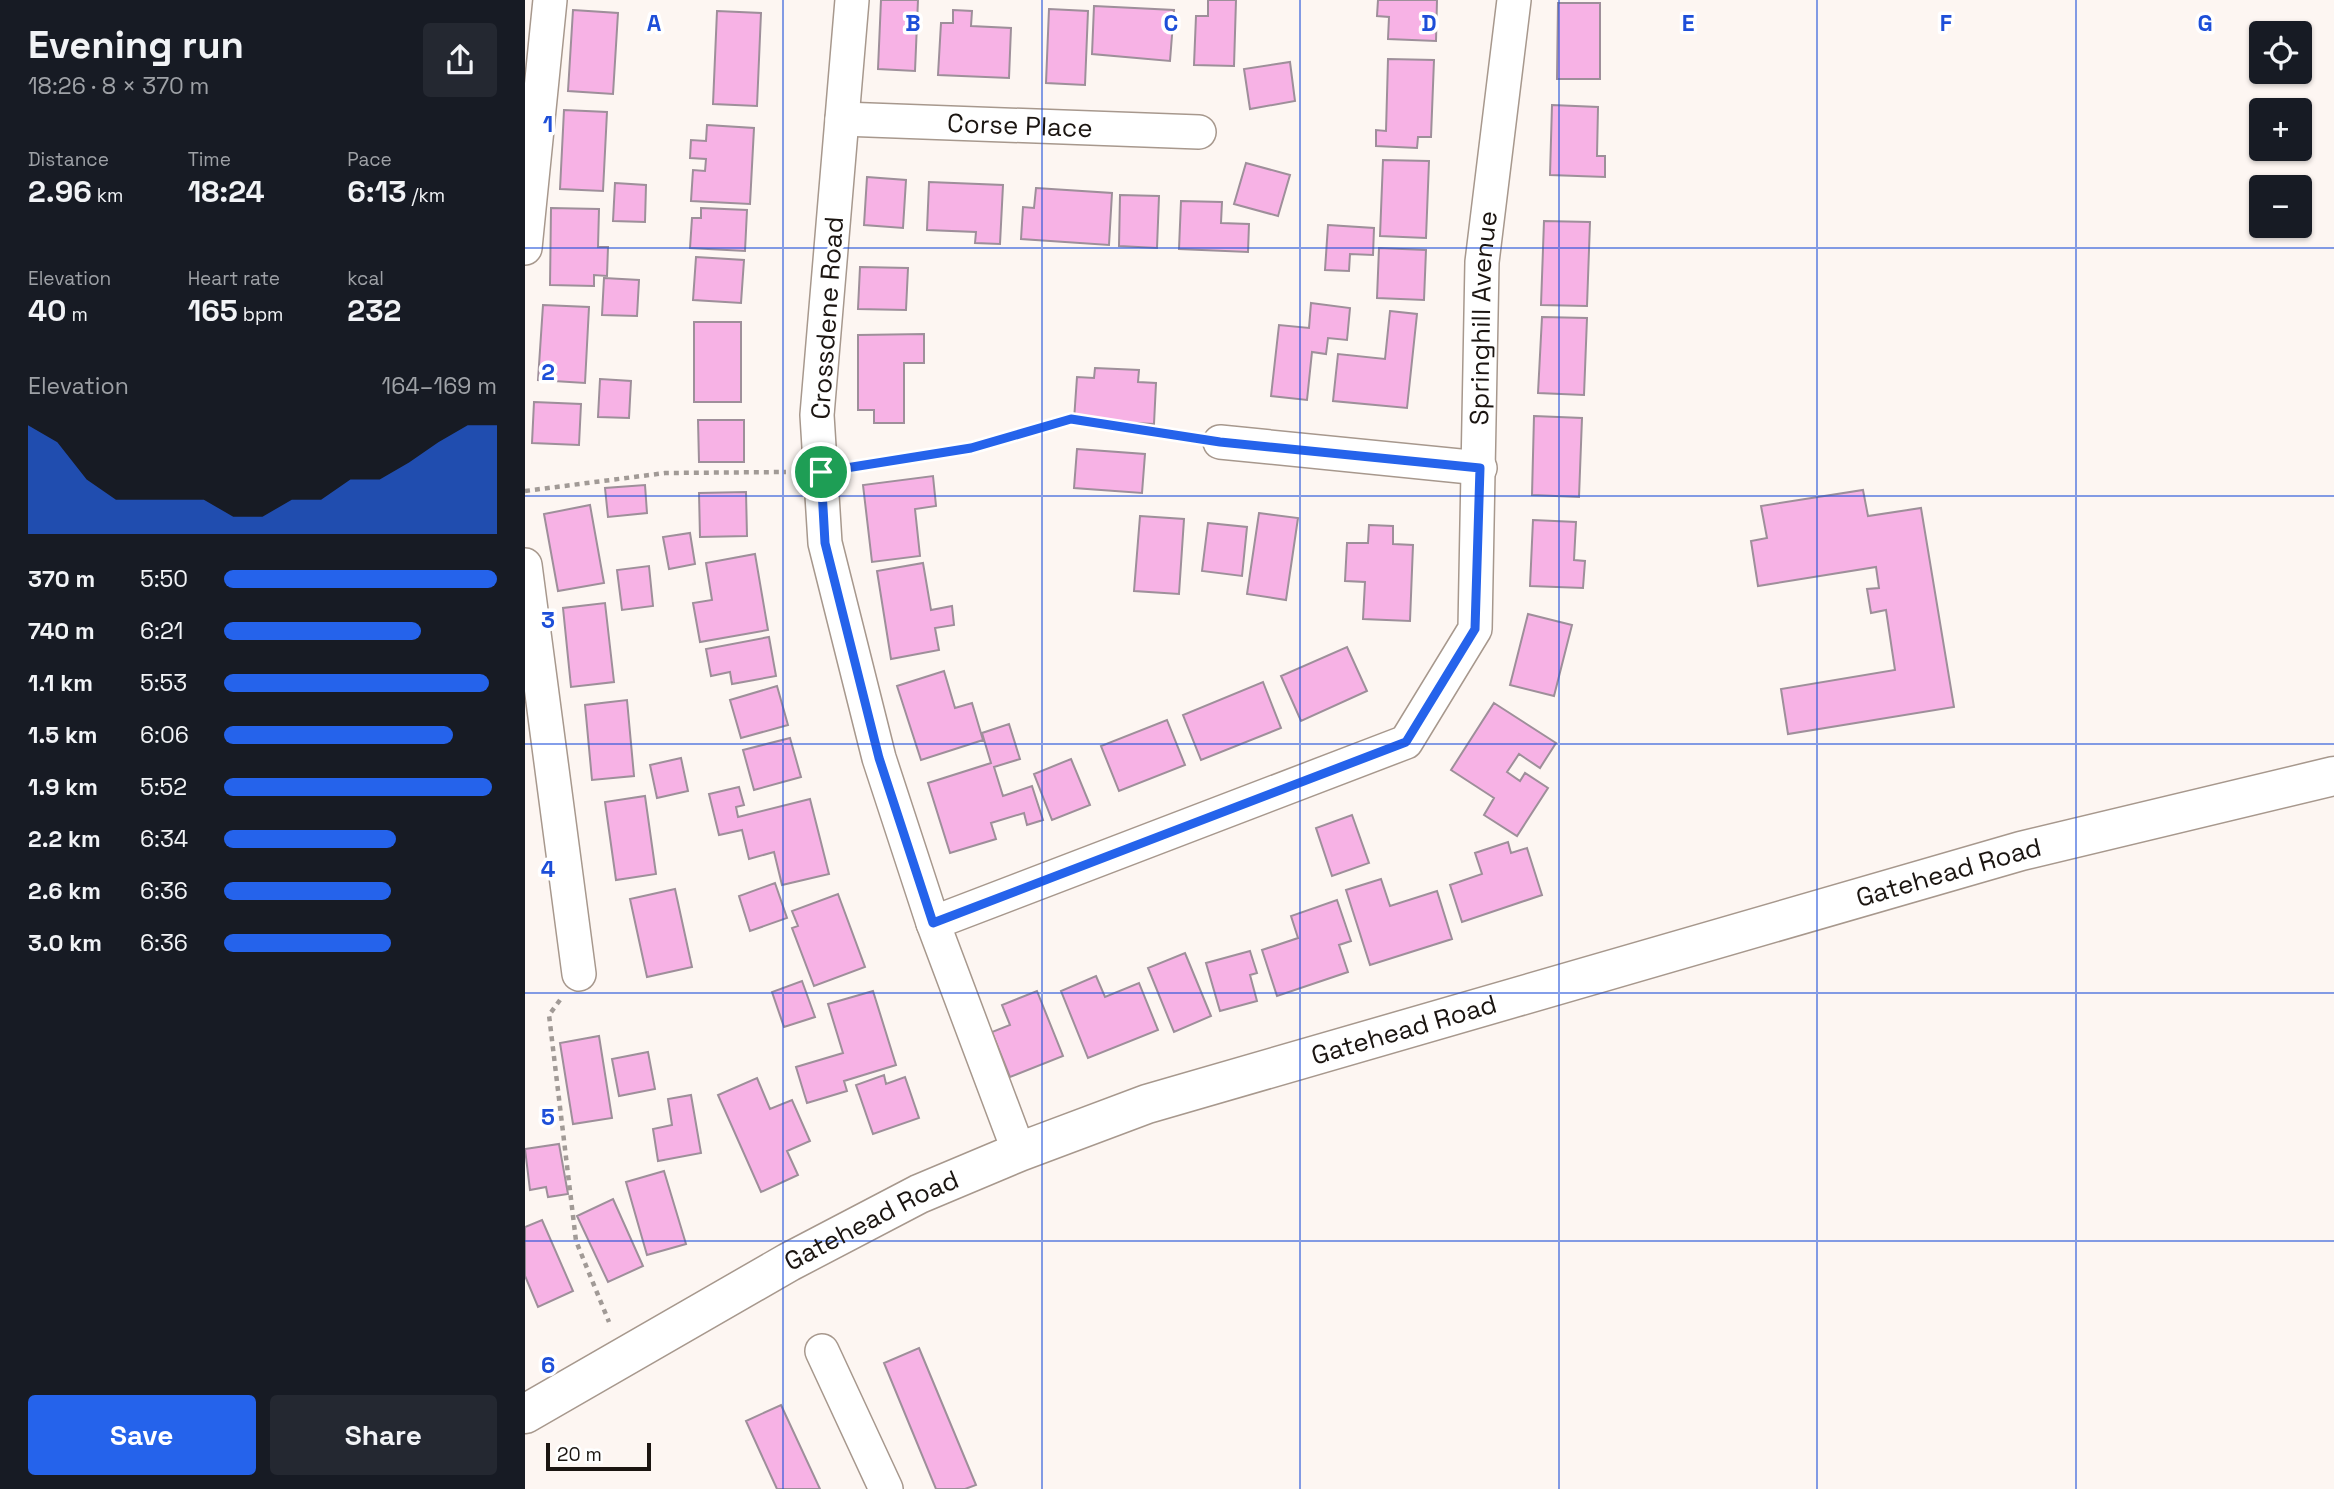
<!DOCTYPE html>
<html lang="en">
<head>
<meta charset="utf-8">
<style>
  :root { --surface:#171b24; --page:#242831; --text:#f1f3f6; --muted:#9ea1a6; --accent:#2563eb }
  body { margin:0; font-family:"Space Grotesk",sans-serif; background:var(--page); color:var(--text); height:100vh; display:flex; flex-direction:column; font-size:26px; white-space:nowrap }
  * { box-sizing:border-box; margin:0 }
  p { font-size:23px; color:var(--muted) }
  .icon { flex:none; width:38px; height:38px; fill:none; stroke:currentColor; stroke-width:2; stroke-linecap:round; stroke-linejoin:round }
  .map { position:relative; flex:1; overflow:hidden }
  .details { display:flex; flex-direction:column; background:var(--surface); width:525px }
  .details>* { flex:none }
  .tools { position:absolute; left:1724px; top:21px; display:grid; gap:14px }
  .tools a { display:grid; place-items:center; width:63px; height:63px; border-radius:7px; background:var(--surface); box-shadow:0 2px 5px #0004; font-size:35px }
  .scale { position:absolute; left:21px; bottom:18px; width:105px; box-sizing:border-box; padding-left:7px; border:4px solid #1b1511; border-top:0; font-size:19px; line-height:24px; white-space:nowrap; color:#1b1511; -webkit-text-stroke:5px #fff; paint-order:stroke }
  .pin { position:absolute; display:grid; place-items:center; width:60px; height:60px; color:#fff; margin:-30px; border:4px solid #fff; border-radius:50%; box-shadow:0 2px 7px #0007 }
  .round { display:grid; place-items:center; flex:none; width:74px; height:74px; border-radius:7px; background:var(--page) }
  .head { display:flex; align-items:center; justify-content:space-between; height:119px; padding:0 28px }
  h1 { font-size:38px; font-weight:700; line-height:52px }
  .stats { display:grid; grid-template-columns:repeat(3,1fr); gap:10px; height:119px; padding:7px 28px }
  .stats div { display:grid; align-content:center }
  .stats b { font-size:30px; font-weight:700 }
  .stats small { font-size:19px; font-weight:400 }
  .stats p { font-size:19px }
  .chart { height:196px; padding:14px 28px }
  .chart p { display:flex; justify-content:space-between }
  .chart svg { width:100%; height:126px; margin-top:7px; fill:var(--accent); opacity:.7 }
  .action { display:flex; gap:14px; margin-top:auto; padding:14px 28px }
  .action a { flex:1; height:80px; border-radius:7px; background:var(--accent); color:#fff; font-size:28px; font-weight:700; line-height:80px; text-align:center }
  .action a+a { background:var(--page); color:var(--text) }
  ul { padding:0 28px; list-style:none; font-size:23px }
  li { display:grid; grid-template-columns:112px 84px 1fr; align-items:center; height:52px }
  li i { height:18px; border-radius:9px; background:var(--accent) }
  main { display:flex; flex:1; min-height:0 }
  .map>svg:first-child { display:block }
  .building { fill:#f7b2e5; stroke:#9e8f9a; stroke-width:2 }
  .lines { fill:none; stroke-linecap:round; stroke-linejoin:round }
  .street-casing { stroke:#a7988d; stroke-width:36 }
  .secondary-casing { stroke:#a7988d; stroke-width:41 }
  .path { stroke:#a19a96; stroke-width:4.5; stroke-dasharray:5 5; stroke-linecap:butt }
  .street { stroke:#fff; stroke-width:33 }
  .secondary { stroke:#fff; stroke-width:38 }
  .route-casing { stroke:#fff; stroke-width:14 }
  .route { stroke:#2563eb; stroke-width:9 }
  .grid { fill:none; stroke:#1d4ed8; stroke-width:2; stroke-opacity:0.55 }
  .labels { text-anchor:middle; dominant-baseline:central; stroke-width:7; stroke-linejoin:round; paint-order:stroke }
  .street-label { font-size:26px; fill:#1b1511; stroke:#fff }
  .grid-label { font-size:23px; text-anchor:middle; font-weight:bold; fill:#1d4ed8; stroke:#fff; stroke-width:7; stroke-linejoin:round; paint-order:stroke }
</style>
</head>
<body>
<main>
<section class="details">
<div class="head"><div><h1>Evening run</h1><p>18:26 · 8 × 370 m</p></div><a class="round"><svg class="icon" aria-label="share" viewBox="0 0 24 24"><path d="M12 15V3M7 8l5-5 5 5M5 13v7h14v-7"/></svg></a></div>
<div class="stats">
<div><p>Distance</p><b>2.96<small> km</small></b></div>
<div><p>Time</p><b>18:24</b></div>
<div><p>Pace</p><b>6:13<small> /km</small></b></div>
</div>
<div class="stats">
<div><p>Elevation</p><b>40<small> m</small></b></div>
<div><p>Heart rate</p><b>165<small> bpm</small></b></div>
<div><p>kcal</p><b>232</b></div>
</div>
<div class="chart"><p><span>Elevation</span>164–169 m</p>
<svg viewBox="0 0 160 44" preserveAspectRatio="none"><path d="M0 44V6L10 12L20 25L30 32L40 32L50 32L60 32L70 38L80 38L90 32L100 32L110 25L120 25L130 19L140 12L150 6L160 6V44z"/></svg>
</div>
<ul>
<li><b>370 m</b>5:50<i style="width:100%"></i></li>
<li><b>740 m</b>6:21<i style="width:72%"></i></li>
<li><b>1.1 km</b>5:53<i style="width:97%"></i></li>
<li><b>1.5 km</b>6:06<i style="width:84%"></i></li>
<li><b>1.9 km</b>5:52<i style="width:98%"></i></li>
<li><b>2.2 km</b>6:34<i style="width:63%"></i></li>
<li><b>2.6 km</b>6:36<i style="width:61%"></i></li>
<li><b>3.0 km</b>6:36<i style="width:61%"></i></li>
</ul>
<div class="action"><a>Save</a><a>Share</a></div>
</section>
<div class="map">
<svg width="1809" height="1489" viewBox="0 0 1809 1489">
  <rect width="100%" height="100%" fill="#fdf6f2"/>
  <path class="building" d="M356,0H393L390,71L353,69Z
    M683,0H711L709,66L669,65L671,16H683Z
    M853,0H912L911,41L863,39L864,17L852,16Z
    M1033,3H1075V79H1032Z
    M569,6L649,10L645,61L567,54Z
    M524,9L563,11L560,85L521,83Z
    M48,10L93,13L88,94L43,91Z
    M428,10L447,11L446,26L486,28L484,78L413,75L416,23H428Z
    M192,11L236,13L232,106L188,104Z
    M863,59L909,60L906,137H893L892,148L851,146V130L861,131Z
    M765,62L770,101L725,109L719,69Z
    M1027,105L1073,107L1072,156H1080V177L1025,175Z
    M39,110L82,112L78,191L35,189Z
    M182,125L229,128L225,204L166,201L168,170L180,171L181,159L165,158L166,140L181,141Z
    M858,160L904,161L901,238L855,236Z
    M721,163L765,175L753,216L709,204Z
    M342,177L381,180L378,228L339,225Z
    M404,182L478,185L475,244L450,243L451,232L402,230Z
    M90,183L121,185L120,222L88,221Z
    M511,188L587,193L584,245L496,239L498,207L509,208Z
    M595,195L634,196L632,248L594,246Z
    M656,201L697,202L696,223L724,224L723,252L654,249Z
    M26,208L74,209L73,247H83L82,276L69,275V286L25,285Z
    M176,208L222,210L220,251L165,248L167,218H176Z
    M1019,221L1065,222L1062,306L1016,305Z
    M803,225L849,228L848,255L825,254L824,271L800,270Z
    M854,248L901,250L899,300L852,298Z
    M171,257L219,260L216,303L168,300Z
    M335,267L383,268L381,310L333,309Z
    M79,278L114,280L112,316L77,315Z
    M786,303L825,308L822,340L803,338L801,354L787,352L782,400L746,396L754,325L784,328Z
    M18,305L64,307L60,383L13,380Z
    M865,311L892,314L882,408L808,401L813,354L860,359Z
    M1017,317L1062,318L1059,395L1013,393Z
    M169,322H216V402H169Z
    M399,334V363H379V423H349V410H333V335Z
    M570,368L614,370L613,382L631,383L629,424L549,420L552,377L569,378Z
    M75,379L106,381L104,418L73,417Z
    M9,402L56,404L54,445L7,443Z
    M1009,416L1057,418L1054,497L1007,495Z
    M173,420H219V462H174Z
    M552,449L620,454L617,493L549,488Z
    M408,476L411,506L390,509L395,556L347,562L338,485Z
    M120,485L122,513L83,517L80,488Z
    M1338,490L1343,516L1396,508L1429,707L1263,734L1256,689L1370,670L1361,610L1346,613L1342,589L1354,588L1351,567L1233,586L1226,541L1242,538L1236,506Z
    M221,492L222,536L175,537L174,493Z
    M65,505L79,583L33,591L19,514Z
    M734,513L773,518L761,600L722,594Z
    M615,516L659,519L654,594L609,591Z
    M1008,520L1051,522L1049,560L1060,561L1058,588L1005,586Z
    M683,523L722,527L717,576L677,571Z
    M844,525L868,526V544L888,545L885,621L838,619L840,582L820,581L822,543H843Z
    M165,533L170,564L144,569L138,537Z
    M230,554L243,630L175,642L168,603L187,600L181,563Z
    M398,563L406,610L427,606L429,625L410,628L414,650L366,659L352,571Z
    M124,566L128,606L97,610L92,570Z
    M80,603L89,682L46,687L38,608Z
    M1003,614L1047,625L1029,696L985,685Z
    M244,637L251,676L207,684L205,672L186,676L181,649Z
    M822,647L842,691L776,721L756,676Z
    M419,671L430,708L447,703L458,740L396,760L372,686Z
    M738,682L756,728L676,760L658,715Z
    M252,686L263,725L216,738L205,700Z
    M102,700L109,776L67,780L60,705Z
    M969,703L1031,743L1015,768L994,754L982,772L995,781L1000,773L1023,788L992,836L959,815L969,798L926,770Z
    M642,720L660,765L594,791L576,746Z
    M484,724L495,759L469,767L478,796L507,786L518,820L502,825L499,813L466,823L471,839L425,853L403,783L466,763L457,733Z
    M265,738L276,777L229,790L218,750Z
    M156,758L163,791L132,798L125,765Z
    M546,759L565,805L527,820L509,774Z
    M214,787L219,805L211,807L213,817L285,799L304,874L257,885L249,852L224,859L217,830L194,835L184,794Z
    M120,796L131,874L91,880L80,802Z
    M827,815L844,863L807,876L791,828Z
    M983,842L986,853L1002,848L1017,895L937,922L925,885L957,874L950,853Z
    M856,879L865,906L912,891L927,939L845,965L821,890Z
    M250,883L262,918L225,931L214,896Z
    M150,889L167,967L122,977L105,899Z
    M313,894L340,967L289,986L267,928L273,926L267,911Z
    M812,900L826,941L814,945L823,972L752,996L737,950L773,938L766,916Z
    M725,951L732,973L725,975L732,1001L695,1011L681,963Z
    M660,953L686,1016L649,1032L623,968Z
    M571,976L580,997L614,983L633,1030L563,1058L536,991Z
    M277,981L290,1017L259,1027L247,992Z
    M348,991L371,1065L319,1081L322,1091L282,1103L271,1067L318,1053L303,1004Z
    M512,991L538,1056L485,1077L467,1032L485,1025L477,1005Z
    M74,1036L87,1118L48,1124L35,1043Z
    M123,1052L130,1089L94,1096L87,1059Z
    M359,1075L361,1084L380,1077L394,1118L348,1134L331,1085Z
    M232,1078L245,1109L267,1100L285,1141L262,1151L273,1175L236,1192L193,1095Z
    M166,1095L176,1153L133,1161L128,1129L147,1125L143,1099Z
    M34,1144L43,1194L23,1197L21,1187L5,1190L0,1149Z
    M139,1171L161,1244L122,1255L101,1182Z
    M88,1199L118,1266L83,1282L52,1216Z
    M17,1220L48,1291L13,1307L0,1276V1227Z
    M394,1348L451,1485L440,1489H411L359,1363Z
    M256,1405L295,1489H252L221,1421Z"/>
  <g class="lines">
    <defs>
      <g id="street">
        <path d="M327,0L292,415L300,543L354,758L408,923L494,1152"/>
        <path id="s1" d="M317,119L674,132"/>
        <path d="M0,248L25,0"/>
        <path d="M695,442L955,468"/>
        <path d="M0,565L54,974"/>
        <path id="s2" d="M408,923L881,742L950,629L957,262L989,0"/>
        <path d="M297,1351L361,1489"/>
      </g>
      <g id="secondary">
        <path id="s3" d="M0,1414L264,1262L394,1194L494,1152L622,1104L1496,851L1809,776"/>
      </g>
    </defs>
    <use href="#street" class="street-casing"/>
    <use href="#secondary" class="secondary-casing"/>
    <path class="path" d="M329,467L446,448L546,419L663,437
      M0,491L140,473L261,472
      M35,1000L24,1015L51,1241L84,1322"/>
    <use href="#street" class="street"/>
    <use href="#secondary" class="secondary"/>
  </g>
  <g class="lines">
    <defs>
      <path id="route" d="M546,419L695,442L955,468L950,629L881,742L408,923L354,758L300,543L296,472L446,448Z"/>
    </defs>
    <use href="#route" class="route-casing"/>
    <use href="#route" class="route"/>
  </g>
  <path class="grid" d="M258,0V1489M517,0V1489M775,0V1489M1034,0V1489M1292,0V1489M1551,0V1489M0,248H1809M0,496H1809M0,744H1809M0,993H1809M0,1241H1809"/>
  <g class="labels">
    <g class="street-label">
      <text stroke="none"><textPath href="#s1" startOffset="178">Corse Place</textPath></text>
      <text transform="translate(302 318) rotate(-86)">Crossdene Road</text>
      <text stroke="none"><textPath href="#s2" startOffset="950">Springhill Avenue</textPath></text>
      <text stroke="none"><textPath href="#s3" startOffset="1531">Gatehead Road</textPath></text>
      <text stroke="none"><textPath href="#s3" startOffset="964">Gatehead Road</textPath></text>
      <text stroke="none"><textPath href="#s3" startOffset="397">Gatehead Road</textPath></text>
    </g>
  </g>
  <g class="grid-label">
    <text x="129" y="31">A</text>
    <text x="388" y="31">B</text>
    <text x="646" y="31">C</text>
    <text x="904" y="31">D</text>
    <text x="1163" y="31">E</text>
    <text x="1421" y="31">F</text>
    <text x="1680" y="31">G</text>
    <text x="23" y="132">1</text>
    <text x="23" y="380">2</text>
    <text x="23" y="628">3</text>
    <text x="23" y="877">4</text>
    <text x="23" y="1125">5</text>
    <text x="23" y="1373">6</text>
  </g>
</svg>
<div class="tools">
<a><svg class="icon" aria-label="locate" viewBox="0 0 24 24"><circle cx="12" cy="12" r="6"/><path d="M12 2v4M12 18v4M2 12h4M18 12h4"/></svg></a>
<a>+</a>
<a>−</a>
</div>
<div class="scale">20 m</div>
<div class="pin" style="left:296px;top:472px;background:#1e9e55"><svg class="icon" aria-label="arrive" viewBox="0 0 24 24"><path d="M6 21V4h12l-3 4 3 4H6"/></svg></div>
</div>
</main>
</body>
</html>
